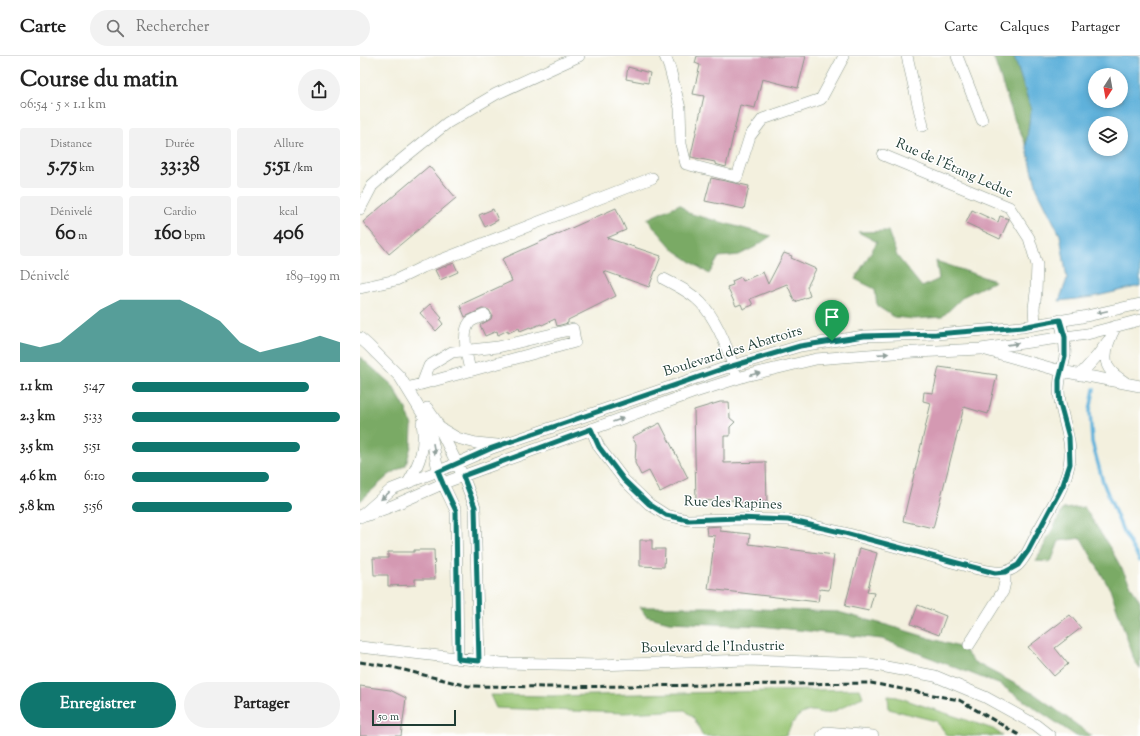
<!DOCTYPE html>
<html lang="fr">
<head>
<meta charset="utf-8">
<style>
  :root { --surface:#fff; --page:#f2f2f2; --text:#222; --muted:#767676; --line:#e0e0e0; --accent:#0f766e }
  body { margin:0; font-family:"Sorts Mill Goudy",serif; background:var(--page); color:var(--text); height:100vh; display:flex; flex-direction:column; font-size:15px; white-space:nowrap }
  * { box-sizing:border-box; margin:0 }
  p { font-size:13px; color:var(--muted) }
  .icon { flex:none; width:22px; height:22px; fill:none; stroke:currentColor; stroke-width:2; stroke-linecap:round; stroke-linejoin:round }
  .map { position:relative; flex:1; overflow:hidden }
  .side { display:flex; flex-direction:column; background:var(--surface); width:360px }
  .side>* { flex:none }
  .needle { width:26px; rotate:191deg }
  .controls { position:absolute; left:728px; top:12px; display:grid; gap:8px }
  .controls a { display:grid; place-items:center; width:40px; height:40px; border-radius:50%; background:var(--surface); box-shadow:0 2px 6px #0003; font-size:20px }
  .scale { position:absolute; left:12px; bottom:10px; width:84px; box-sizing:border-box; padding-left:4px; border:2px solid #1f3d34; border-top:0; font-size:11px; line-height:14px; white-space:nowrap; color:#1f3d34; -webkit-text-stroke:3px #fff; paint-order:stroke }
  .pin { position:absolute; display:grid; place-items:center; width:34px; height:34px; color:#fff; margin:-41px -17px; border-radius:50% 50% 50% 0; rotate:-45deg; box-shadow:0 0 4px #0007 }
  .pin .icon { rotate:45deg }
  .round { display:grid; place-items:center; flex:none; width:42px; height:42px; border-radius:21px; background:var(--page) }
  .headline { display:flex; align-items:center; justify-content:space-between; height:68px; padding:0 20px }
  h1 { font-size:22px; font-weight:700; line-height:30px }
  .stats { display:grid; grid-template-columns:repeat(3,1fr); gap:6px; height:68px; padding:4px 20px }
  .stats div { display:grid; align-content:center; border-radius:4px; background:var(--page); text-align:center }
  .stats b { font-size:20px; font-weight:700 }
  .stats small { font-size:11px; font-weight:400 }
  .stats p { font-size:11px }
  .chart { height:112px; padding:8px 20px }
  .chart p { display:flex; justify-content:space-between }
  .chart svg { width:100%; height:72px; margin-top:4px; fill:var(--accent); opacity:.7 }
  .button { display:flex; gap:8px; margin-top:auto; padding:8px 20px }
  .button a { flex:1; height:46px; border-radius:24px; background:var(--accent); color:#fff; font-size:16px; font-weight:700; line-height:46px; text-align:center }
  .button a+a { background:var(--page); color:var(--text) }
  ul { padding:0 20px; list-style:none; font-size:13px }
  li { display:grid; grid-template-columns:64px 48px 1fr; align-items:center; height:30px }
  li i { height:10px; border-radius:5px; background:var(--accent) }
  header { display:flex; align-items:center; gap:24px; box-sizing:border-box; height:56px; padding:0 20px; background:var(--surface); border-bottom:1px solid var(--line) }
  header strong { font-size:19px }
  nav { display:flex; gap:22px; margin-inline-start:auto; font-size:14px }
  .search { width:280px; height:36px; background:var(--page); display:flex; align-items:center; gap:10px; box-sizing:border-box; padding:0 14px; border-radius:22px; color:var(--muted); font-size:15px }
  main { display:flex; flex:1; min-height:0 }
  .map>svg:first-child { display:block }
  .green { fill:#98c573; stroke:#5c8154 }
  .forest { fill:#7aaa65; stroke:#4c744c }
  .water { fill:#5eb1da; stroke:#3e7787; fill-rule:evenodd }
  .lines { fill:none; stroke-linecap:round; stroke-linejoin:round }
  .stream { stroke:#5eb1da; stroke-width:3.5 }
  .building { fill:#d499b2 }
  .minor-casing { stroke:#899689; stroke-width:12 }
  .minor { stroke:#fff; stroke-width:11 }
  .rail { stroke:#1f3d34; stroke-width:3; stroke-dasharray:6 3; stroke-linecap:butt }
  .oneway { fill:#8f9e9a }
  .route-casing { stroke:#fff; stroke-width:8 }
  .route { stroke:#0f766e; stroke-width:5 }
  .labels { text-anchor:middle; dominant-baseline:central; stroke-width:3; stroke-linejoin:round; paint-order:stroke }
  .street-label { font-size:14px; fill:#1f3d34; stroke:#fff }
</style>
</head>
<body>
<header>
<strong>Carte</strong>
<div class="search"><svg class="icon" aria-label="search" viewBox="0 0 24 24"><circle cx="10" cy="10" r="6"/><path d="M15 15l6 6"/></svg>Rechercher</div>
<nav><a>Carte</a><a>Calques</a><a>Partager</a></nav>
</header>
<main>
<section class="side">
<div class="headline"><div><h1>Course du matin</h1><p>06:54 · 5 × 1.1 km</p></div><a class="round"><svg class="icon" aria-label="share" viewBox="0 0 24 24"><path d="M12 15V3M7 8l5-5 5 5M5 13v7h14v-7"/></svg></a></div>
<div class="stats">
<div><p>Distance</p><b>5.75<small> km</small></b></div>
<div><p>Durée</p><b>33:38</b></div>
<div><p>Allure</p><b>5:51<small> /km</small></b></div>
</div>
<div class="stats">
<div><p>Dénivelé</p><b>60<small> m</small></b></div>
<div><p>Cardio</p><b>160<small> bpm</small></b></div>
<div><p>kcal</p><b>406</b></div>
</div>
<div class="chart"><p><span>Dénivelé</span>189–199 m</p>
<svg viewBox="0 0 160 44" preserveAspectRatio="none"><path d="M0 44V32L10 35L20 32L30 22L40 12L50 6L60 6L70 6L80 6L90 12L100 19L110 32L120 38L130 35L140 32L150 28L160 32V44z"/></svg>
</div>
<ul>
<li><b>1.1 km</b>5:47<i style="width:85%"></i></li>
<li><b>2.3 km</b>5:33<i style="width:100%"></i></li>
<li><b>3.5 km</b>5:51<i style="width:81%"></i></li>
<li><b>4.6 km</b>6:10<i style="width:66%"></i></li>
<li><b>5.8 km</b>5:56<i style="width:77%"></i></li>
</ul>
<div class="button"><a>Enregistrer</a><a>Partager</a></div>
</section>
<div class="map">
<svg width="780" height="680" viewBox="0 0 780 680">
  <rect width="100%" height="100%" fill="#fff"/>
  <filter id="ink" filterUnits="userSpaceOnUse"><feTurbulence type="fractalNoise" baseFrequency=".025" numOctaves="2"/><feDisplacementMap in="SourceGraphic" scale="8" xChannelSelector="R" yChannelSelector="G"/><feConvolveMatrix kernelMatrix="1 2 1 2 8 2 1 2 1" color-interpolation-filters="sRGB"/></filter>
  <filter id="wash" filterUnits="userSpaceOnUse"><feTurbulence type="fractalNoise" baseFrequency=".012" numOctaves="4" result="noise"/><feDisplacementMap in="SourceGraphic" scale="16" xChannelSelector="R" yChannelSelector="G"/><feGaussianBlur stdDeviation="0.9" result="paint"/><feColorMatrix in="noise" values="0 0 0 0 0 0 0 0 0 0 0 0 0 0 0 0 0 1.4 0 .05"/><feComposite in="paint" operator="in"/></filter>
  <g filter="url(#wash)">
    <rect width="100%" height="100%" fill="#f3f0de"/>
    <path class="green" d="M500,633L503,641C491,645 480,655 466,657C461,658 456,654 451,655C436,657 432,668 426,680H343L334,662L325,654L264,657L136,652L130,639L192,640Z
      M528,640L537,641L633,673L643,680H587L576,665L529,653Z"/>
    <path class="forest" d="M633,0H654L671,53L666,89L655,65Z
      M320,148L328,157L411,180L395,191L379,199L359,201L349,218L314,194L287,163Z
      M528,175L537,200L562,231L579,223L576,205L635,225L604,240L582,261L554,263L534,261L517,250L515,233L495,223L517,186L498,176Z
      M0,301L32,329L46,353L52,370L51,390L46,409L29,419L0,445Z
      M724,451L752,495L780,546V613L775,606L751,535L721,482L699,485L691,506L676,505L703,453Z
      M280,551H346L478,556L530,570L602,592L614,606L676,639L732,680H716L641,629L522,583L400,570L309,566L286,560Z"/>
    <path class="water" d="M654,0H780V230L733,241L699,245L707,223L700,179L677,133L666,89L671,53ZM735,19H761V45H735ZM735,67H761V93H735Z"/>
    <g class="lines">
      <path class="stream" d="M734,333L730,355L732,386L743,426L763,475L780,505"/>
    </g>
    <g id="blocks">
      <path class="building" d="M337,0H446L438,32L402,23L395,52L380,49L366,111L355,108V106L331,101V99L344,40L333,38L340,9L335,7Z
        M268,11L290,17L288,27L266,23Z
        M69,110L96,142L29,198L3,166Z
        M351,122L389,130L384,153L345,145Z
        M256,152L266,174L247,182L301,200L289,231L244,215L256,240L208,264V267L197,270L195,263L182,269L181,268L171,272L170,271L160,275L159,272L148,277V274L138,279L137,275L125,280L120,269L131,263L132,259L129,254L122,253L105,261L100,249L152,225L142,203Z
        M133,153L138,164L125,171L119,159Z
        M612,154L638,166L640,160L649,163L640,183L606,167Z
        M424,197L432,200L431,202L456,213L447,231L450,240L435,246L427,228L390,243L393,249L383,253L381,248L376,250L367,231L373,229L372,225L381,221L383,225L403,216L408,228Z
        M94,207L98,216L80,224L75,214Z
        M70,248L82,262L80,264L83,268L76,275L60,257Z
        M579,311L637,319L628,358L604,351L573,472L543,465L571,347L563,345L564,336L573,337Z
        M360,346H369L370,362L375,366L370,371V380H364V407L406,406L407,446L377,447L376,444L336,445L334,354Z
        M300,367L328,422L300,436L289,415L281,419L275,407L276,388L272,381Z
        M360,470V475L390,478L389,488L474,499L469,534L460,533L458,546L348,533L355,480L347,479L346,471Z
        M280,484H292V493H305L304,511L280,510Z
        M500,492L517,497L507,536L514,537L509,555L485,550Z
        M54,494H74L75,523H55V529L28,530V519H14L13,502H28V496H54Z
        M558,549L586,560L579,579L551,568Z
        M710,559L721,572L695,592L708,608L694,620L668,591Z
        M0,630L30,634L46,642L41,680H0Z"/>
    </g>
  </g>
  <g filter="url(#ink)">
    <use href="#blocks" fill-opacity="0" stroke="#899689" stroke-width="1"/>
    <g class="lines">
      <defs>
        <path id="minor" d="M305,0L310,13L320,52L321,88L326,108L377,121L390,80L403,63L461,43L483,2V0
          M547,0L563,70
          M597,0L622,64
          M523,99L649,151L669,182L677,209L676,236L674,252L675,269
          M0,153L12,130L40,105L87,67L136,38L219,0
          M304,223C317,230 331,236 341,247C358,265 368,293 375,316
          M0,232L36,224L63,211L292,122
          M756,270C749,283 740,303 751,315C755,320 761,323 766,327
          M0,282L8,289L40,321L67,365L72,383L78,415L83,428L96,455L98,603
          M626,294L701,315L780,330
          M110,314C107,302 101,276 110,266C114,263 121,261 125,259
          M720,319L737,300L748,285
          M47,332L215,286L213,273L138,291L92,296L69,310L62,328
          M67,352L76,365L103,420L115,451L119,605
          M80,372L97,382L116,387L137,389
          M231,373L239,391L264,424L289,448L306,459L328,464L378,463L428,464L485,477L614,512C629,515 645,521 658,509C666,502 673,485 678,475C689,455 705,431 709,409C714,383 699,359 699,334C699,322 703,312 705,300C706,288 703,276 700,264
          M48,427C60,407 66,390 62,367
          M5,460L32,450L89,425L138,407L332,337L385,320L456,303L534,297L621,293L727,278L780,264
          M0,461L32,433L91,410L132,392L362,313L440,290L504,280L576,278L662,271L722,261L780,248
          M609,589L643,535L645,526V516
          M0,591L141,607L238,609L387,604L510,608L575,620L625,641L676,669L690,680
          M462,680L466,676L513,680"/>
      </defs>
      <use href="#minor" class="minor-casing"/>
      <use href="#minor" class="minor"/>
      <path class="rail" d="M0,606L32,611L108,630L192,631L511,627L599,644L661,680"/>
    </g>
    <defs><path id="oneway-solid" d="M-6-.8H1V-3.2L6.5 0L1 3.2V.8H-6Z"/></defs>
    <g class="oneway">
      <use href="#oneway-solid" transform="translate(742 256) rotate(168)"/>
      <use href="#oneway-solid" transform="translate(653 288) rotate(-8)"/>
      <use href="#oneway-solid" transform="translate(523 298) rotate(-4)"/>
      <use href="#oneway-solid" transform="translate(395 318) rotate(-13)"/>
      <use href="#oneway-solid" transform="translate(258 364) rotate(-20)"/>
      <use href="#oneway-solid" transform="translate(74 393) rotate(80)"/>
      <use href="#oneway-solid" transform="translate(25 440) rotate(139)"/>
    </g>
  </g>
  <g class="lines" filter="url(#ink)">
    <defs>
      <path id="route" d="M700,264L705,281V300L699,324V336L700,348L709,381L710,408L703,429L668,495L658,509L645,516L635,517L485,477L428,464L378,462L328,464L306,459L289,448L264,424L239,391L231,373L103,420L115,451L119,605L98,603L96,455L83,428L78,416L132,392L362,313L440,290L504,280L576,278L662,271Z"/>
    </defs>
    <use href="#route" class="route-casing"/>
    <use href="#route" class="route"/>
  </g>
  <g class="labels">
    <g class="street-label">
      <text transform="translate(594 113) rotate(24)">Rue de l'Étang Leduc</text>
      <text transform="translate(373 296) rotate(-17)">Boulevard des Abattoirs</text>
      <text transform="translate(373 448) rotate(2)">Rue des Rapines</text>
      <text transform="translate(353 592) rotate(-1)">Boulevard de l'Industrie</text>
    </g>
  </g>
</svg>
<div class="controls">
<a><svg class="needle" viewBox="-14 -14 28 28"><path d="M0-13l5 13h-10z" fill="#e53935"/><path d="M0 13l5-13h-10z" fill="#767676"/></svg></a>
<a><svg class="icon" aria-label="layers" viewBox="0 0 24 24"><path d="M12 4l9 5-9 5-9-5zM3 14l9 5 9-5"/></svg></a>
</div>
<div class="scale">50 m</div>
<div class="pin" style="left:472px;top:285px;background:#1e9e55"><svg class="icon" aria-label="arrive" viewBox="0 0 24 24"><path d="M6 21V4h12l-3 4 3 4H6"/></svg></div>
</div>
</main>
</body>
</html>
